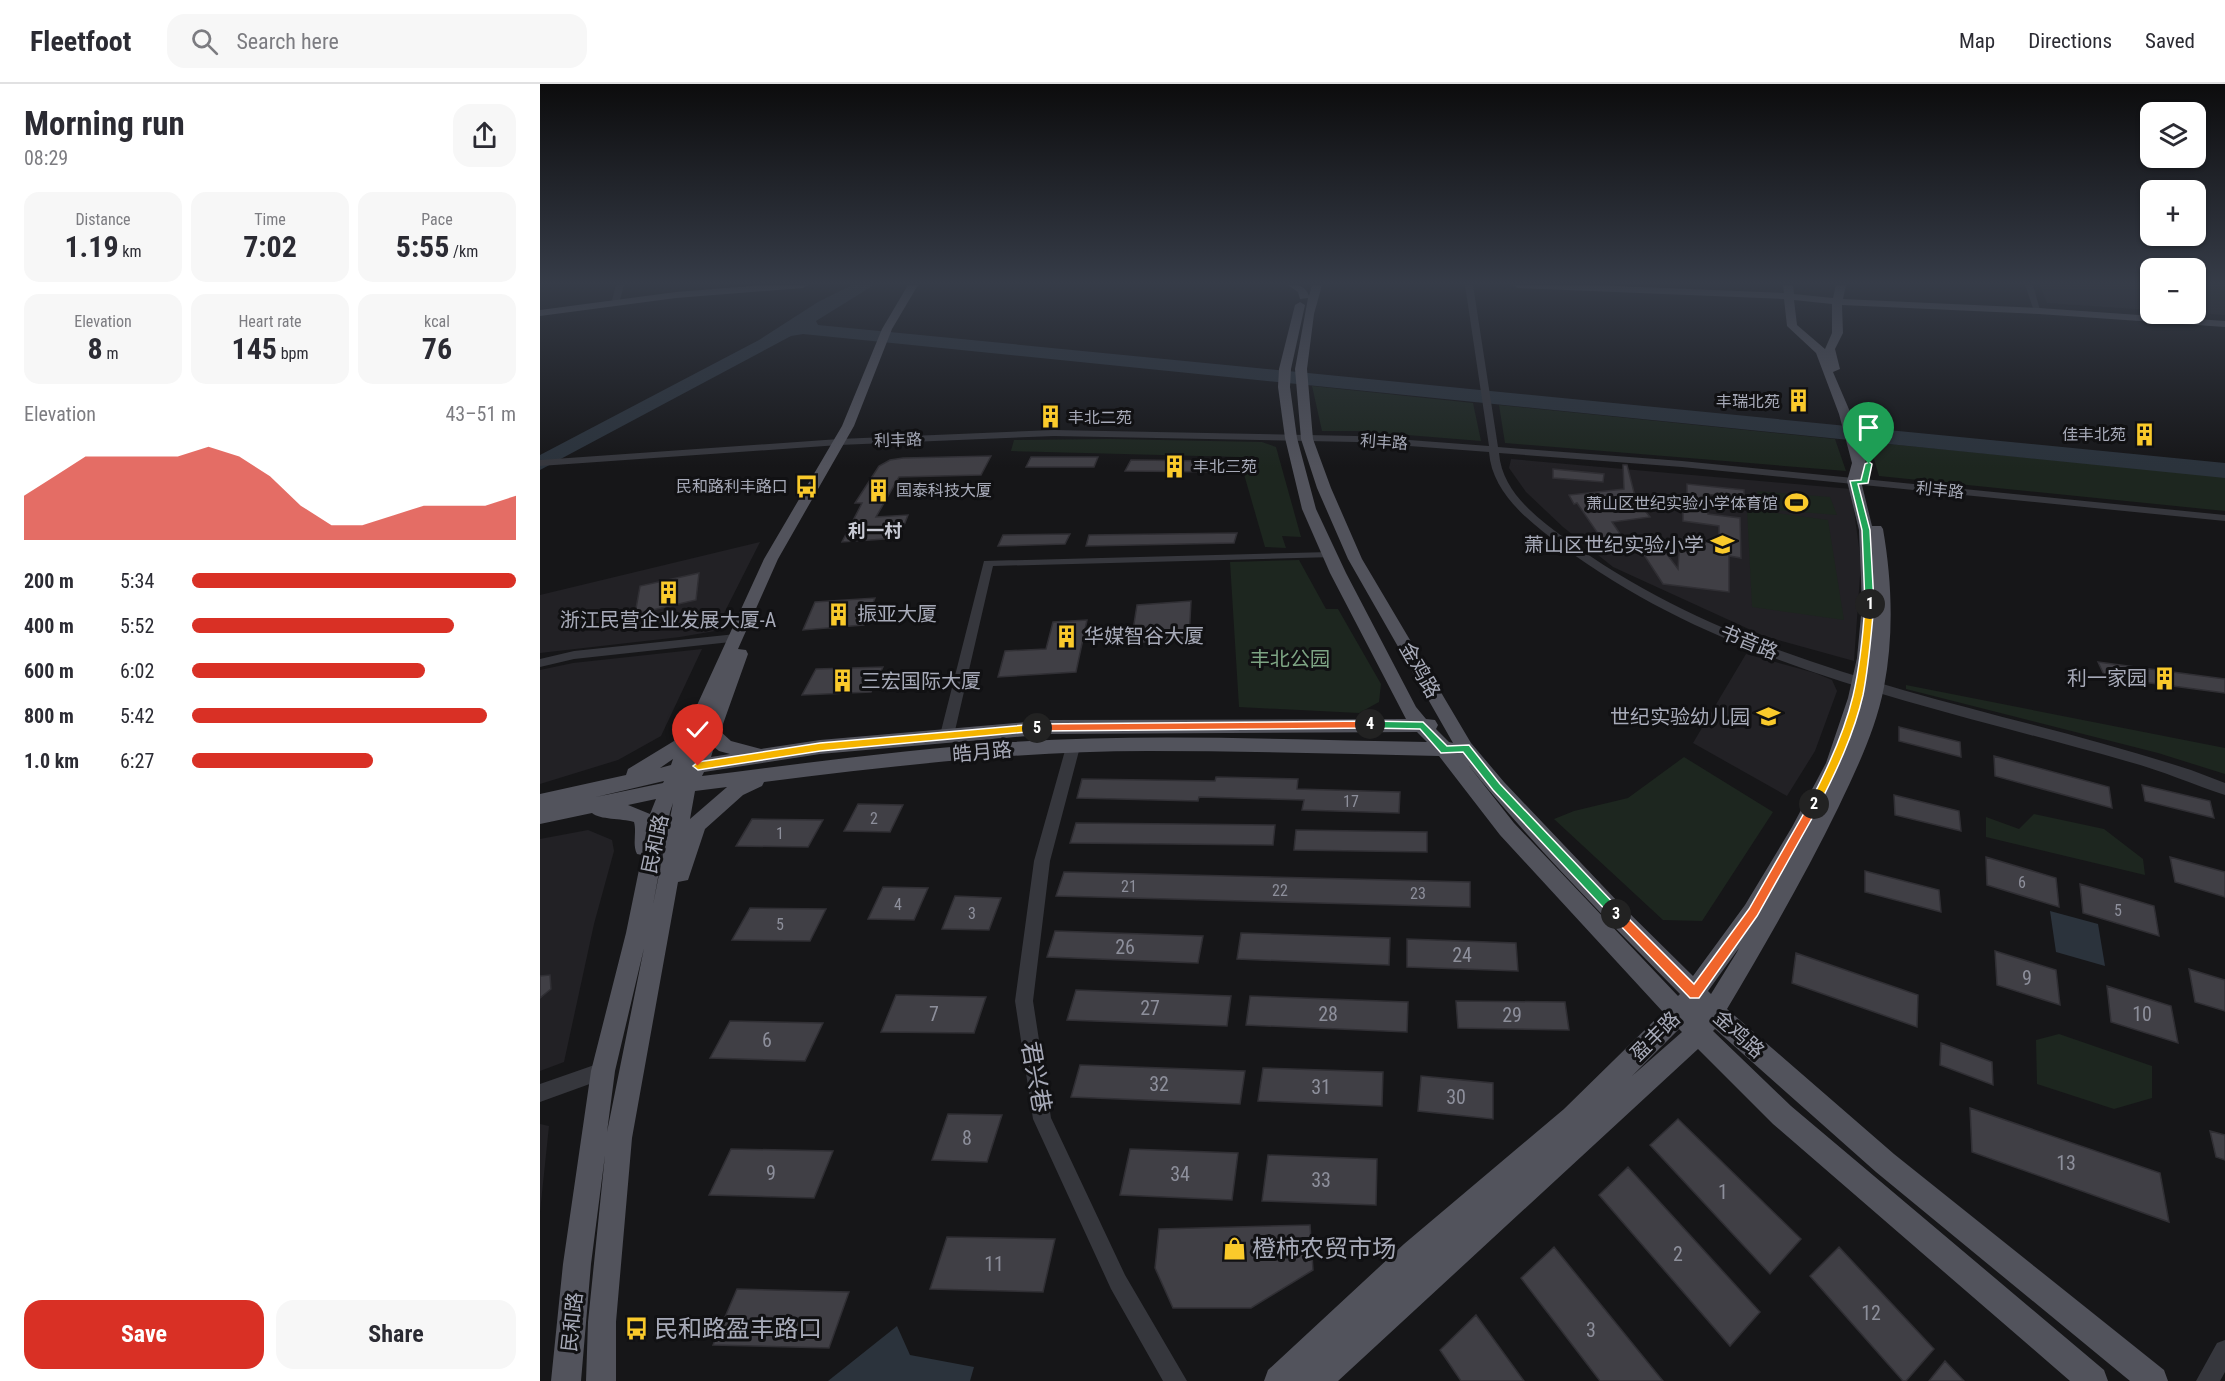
<!DOCTYPE html>
<html lang="en">
<head>
<meta charset="utf-8">
<style>
  :root { --surface:#fff; --page:#f7f7f7; --text:#2b2b33; --muted:#7c7c81; --line:#e1e1e2; --accent:#d93025 }
  body { margin:0; font-family:"Roboto Condensed","Noto Sans SC",sans-serif; background:var(--page); color:var(--text); height:100vh; display:flex; flex-direction:column; font-size:22px; white-space:nowrap }
  * { box-sizing:border-box; margin:0 }
  p { font-size:20px; color:var(--muted) }
  .icon { flex:none; width:33px; height:33px; fill:none; stroke:currentColor; stroke-width:2; stroke-linecap:round; stroke-linejoin:round }
  .map { position:relative; flex:1; overflow:hidden }
  .sheet { display:flex; flex-direction:column; background:var(--surface); width:540px }
  .sheet>* { flex:none }
  .buttons { position:absolute; left:1600px; top:18px; display:grid; gap:12px }
  .buttons a { display:grid; place-items:center; width:66px; height:66px; border-radius:12px; background:var(--surface); box-shadow:0 2px 4px #0004; font-size:30px }
  .pin { position:absolute; display:grid; place-items:center; width:51px; height:51px; color:#fff; margin:-62px -26px; border-radius:50% 50% 50% 0; rotate:-45deg; box-shadow:0 0 6px #0007 }
  .pin .icon { rotate:45deg }
  .km { position:absolute; width:30px; height:30px; margin:-15px; border-radius:50%; background:#222; color:#fff; font-size:16px; line-height:30px; text-align:center }
  .round { display:grid; place-items:center; flex:none; width:63px; height:63px; border-radius:18px; background:var(--page) }
  .headline { display:flex; align-items:center; justify-content:space-between; height:102px; padding:0 24px }
  h1 { font-size:33px; font-weight:700; line-height:45px }
  .stats { display:grid; grid-template-columns:repeat(3,1fr); gap:9px; height:102px; padding:6px 24px }
  .stats div { display:grid; align-content:center; border-radius:15px; background:var(--page); text-align:center }
  .stats b { font-size:30px; font-weight:700 }
  .stats small { font-size:16px; font-weight:400 }
  .stats p { font-size:16px }
  .chart { height:168px; padding:12px 24px }
  .chart p { display:flex; justify-content:space-between }
  .chart svg { width:100%; height:108px; margin-top:6px; fill:var(--accent); opacity:.7 }
  .action { display:flex; gap:12px; margin-top:auto; padding:12px 24px }
  .action a { flex:1; height:69px; border-radius:18px; background:var(--accent); color:#fff; font-size:24px; font-weight:700; line-height:69px; text-align:center }
  .action a+a { background:var(--page); color:var(--text) }
  ul { padding:0 24px; list-style:none; font-size:20px }
  li { display:grid; grid-template-columns:96px 72px 1fr; align-items:center; height:45px }
  li i { height:15px; border-radius:8px; background:var(--accent) }
  header { display:flex; align-items:center; gap:36px; box-sizing:border-box; height:84px; padding:0 30px; background:var(--surface); border-bottom:2px solid var(--line) }
  header strong { font-size:28px }
  nav { display:flex; gap:33px; margin-inline-start:auto; font-size:21px }
  .search { width:420px; height:54px; background:var(--page); display:flex; align-items:center; gap:15px; box-sizing:border-box; padding:0 21px; border-radius:18px; color:var(--muted); font-size:22px }
  main { display:flex; flex:1; min-height:0 }
  .map>svg:first-child { display:block }
  .built { fill:#222125 }
  .green { fill:#1d261f }
  .water { fill:#2b333c }
  .building { fill:#403f45; stroke:#302f34; stroke-width:1.5 }
  .lines { fill:none; stroke-linecap:round; stroke-linejoin:round }
  .minor { fill:#36373d; fill-rule:evenodd }
  .major { fill:#52535c; fill-rule:evenodd }
  .split-1 { fill:#22a559; stroke:#fff; stroke-width:1.5 }
  .split-2 { fill:#f5b400; stroke:#fff; stroke-width:1.5 }
  .split-3 { fill:#f0652b; stroke:#fff; stroke-width:1.5 }
  .split-4 { fill:#22a559; stroke:#fff; stroke-width:1.5 }
  .split-5 { fill:#f0652b; stroke:#fff; stroke-width:1.5 }
  .split-6 { fill:#f5b400; stroke:#fff; stroke-width:1.5 }
  .labels { text-anchor:middle; dominant-baseline:central; stroke-width:6; stroke-linejoin:round; paint-order:stroke }
  .far-poi-label { font-size:16px; fill:#a7aab8; stroke:#111113; text-anchor:end }
  .far-street-label { font-size:16px; fill:#a7aab8; stroke:#111113 }
  .number-label { font-size:16px; fill:#8d8f9b }
  .far-quarter-label { font-size:18px; font-weight:bold; fill:#c8cad4; stroke:#111113 }
  .poi-label { font-size:20px; fill:#a7aab8; stroke:#111113; text-anchor:end }
  .street-label { font-size:20px; fill:#a7aab8; stroke:#111113 }
  .park-label { font-size:20px; fill:#7da483; stroke:#111113 }
  .near-number-label { font-size:20px; fill:#8d8f9b }
  .near-street-label { font-size:24px; fill:#a7aab8; stroke:#111113 }
  .near-poi-label { font-size:24px; fill:#a7aab8; stroke:#111113; text-anchor:start }
</style>
</head>
<body>
<header>
<strong>Fleetfoot</strong>
<div class="search"><svg class="icon" aria-label="search" viewBox="0 0 24 24"><circle cx="10" cy="10" r="6"/><path d="M15 15l6 6"/></svg>Search here</div>
<nav><a>Map</a><a>Directions</a><a>Saved</a></nav>
</header>
<main>
<section class="sheet">
<div class="headline"><div><h1>Morning run</h1><p>08:29</p></div><a class="round"><svg class="icon" aria-label="share" viewBox="0 0 24 24"><path d="M12 15V3M7 8l5-5 5 5M5 13v7h14v-7"/></svg></a></div>
<div class="stats">
<div><p>Distance</p><b>1.19<small> km</small></b></div>
<div><p>Time</p><b>7:02</b></div>
<div><p>Pace</p><b>5:55<small> /km</small></b></div>
</div>
<div class="stats">
<div><p>Elevation</p><b>8<small> m</small></b></div>
<div><p>Heart rate</p><b>145<small> bpm</small></b></div>
<div><p>kcal</p><b>76</b></div>
</div>
<div class="chart"><p><span>Elevation</span>43–51 m</p>
<svg viewBox="0 0 160 44" preserveAspectRatio="none"><path d="M0 44V26L10 18L20 10L30 10L40 10L50 10L60 6L70 10L80 18L90 30L100 38L110 38L120 34L130 30L140 30L150 30L160 26V44z"/></svg>
</div>
<ul>
<li><b>200 m</b>5:34<i style="width:100%"></i></li>
<li><b>400 m</b>5:52<i style="width:81%"></i></li>
<li><b>600 m</b>6:02<i style="width:72%"></i></li>
<li><b>800 m</b>5:42<i style="width:91%"></i></li>
<li><b>1.0 km</b>6:27<i style="width:56%"></i></li>
</ul>
<div class="action"><a>Save</a><a>Share</a></div>
</section>
<div class="map">
<svg width="1685" height="1297" viewBox="0 0 1685 1297">
  <rect width="100%" height="100%" fill="#161618"/>
  <path class="built" d="M1500,201H1611V226L1507,219Z
    M1656,201H1685V231L1656,229Z
    M971,375L1311,405L1321,478L1314,577L1224,552L1073,483L1023,443L986,408L969,384Z
    M220,458L175,547L140,553L0,569V511Z
    M162,565L121,652L78,676L0,700V586L33,579Z
    M1206,570L1275,589L1292,596L1297,607L1275,667L1247,712L1153,659Z
    M48,746L72,756L74,767L54,840L24,978L0,987V755Z
    M0,1040L9,1042L0,1128Z"/>
  <path class="green" d="M1656,201H1685V217L1656,214Z
    M772,302L933,319L941,357L818,347H782Z
    M959,321L1295,355L1306,387L965,359Z
    M571,355L722,358L736,363L761,453L742,452L746,464L725,463L699,373L471,367L474,356Z
    M1329,358L1685,393V427L1339,392Z
    M1217,407L1290,413L1297,431L1222,425Z
    M1207,425L1288,436L1304,536L1212,523Z
    M759,476L786,525H798L841,600L839,618L819,629L699,623L690,478Z
    M1366,601L1685,664V690L1618,669L1366,605Z
    M1144,673L1233,728L1162,837L1123,836L1014,735L1034,727L1088,714Z
    M1494,730L1564,745L1603,775L1605,791L1446,753V733L1479,745Z
    M1519,950L1612,982V1014L1574,1025L1497,1000L1496,956Z"/>
  <path class="water" d="M312,201H334L276,237L278,241L1685,379V394L263,250L251,252L0,386V371L219,256L278,218Z
    M1510,827L1558,840L1565,882L1516,868Z
    M357,1242L370,1271L434,1283L430,1297H288Z"/>
  <path class="building" d="M451,372L441,391L359,393L336,433L368,431L359,454L302,458L322,419H315L339,382L350,376L363,374Z
    M491,373H558L554,383H486Z
    M591,376L682,377L680,388L585,387Z
    M1083,381H1087L1098,424L1102,423L1110,433L1072,438L1085,457L1114,453L1138,485L1140,454L1179,460V442L1143,437V426L1147,427V400L1204,406V415L1166,410L1168,430L1200,434L1201,474L1189,472V508L1123,500L1101,466L1072,470L1037,419L1034,420L1029,411L1084,405Z
    M1013,385L1064,390L1063,398L1013,394Z
    M697,449L694,459L546,462L549,451Z
    M530,450L525,460L458,462L463,451Z
    M159,489L156,516L95,530L100,502Z
    M335,514L324,541L263,546L275,518Z
    M651,517L649,555L591,559L597,521Z
    M547,536L536,588L458,593L465,567L506,565L513,538Z
    M1558,578L1685,595V609L1565,593Z
    M343,583L331,608L262,611L276,585Z
    M1359,643L1420,658L1421,673L1359,657Z
    M1454,672L1569,703L1572,724L1455,692Z
    M676,693L758,695L757,705L860,708L859,729L762,726L764,716L659,713L658,717L537,714L542,695L675,697Z
    M1602,701L1670,717L1674,734L1605,717Z
    M1354,711L1419,727L1421,747L1355,731Z
    M318,720L363,721L350,748L304,747Z
    M212,735L283,736L268,763L196,762Z
    M536,739L642,740L735,741L733,761L530,759Z
    M756,746L887,748V768L754,766Z
    M1446,773L1516,794L1519,823L1447,801Z
    M1630,773L1685,788V813L1635,798Z
    M1325,787L1399,806L1401,828L1325,808Z
    M524,788L930,798V823L516,812Z
    M1540,800L1614,822L1619,852L1543,829Z
    M343,803L388,804L374,836L328,835Z
    M415,812L461,814L449,846L402,845Z
    M210,824L286,825L270,857L192,856Z
    M515,847L663,852L658,879L507,873Z
    M701,849L850,854L849,881L697,875Z
    M867,855L976,859L978,887L867,883Z
    M1455,867L1516,886L1520,921L1457,901Z
    M1256,869L1378,911L1377,943L1252,899Z
    M1649,885L1685,896V927L1655,918Z
    M10,891L11,905L0,914V892Z
    M1567,902L1631,922L1638,959L1571,938Z
    M536,906L691,912L687,942L527,936Z
    M356,911L446,913L434,949L341,948Z
    M710,912L868,918L867,948L706,941Z
    M916,917L1025,918L1029,946L918,944Z
    M190,937L283,939L265,977L170,974Z
    M1401,959L1452,978L1453,1001L1400,981Z
    M540,981L705,987L700,1020L531,1013Z
    M723,984L843,988L842,1022L718,1017Z
    M881,992L953,999V1035L878,1027Z
    M1430,1024L1620,1089L1629,1138L1432,1068Z
    M408,1030L462,1031L447,1078L392,1076Z
    M1138,1035L1261,1155L1230,1190L1110,1061Z
    M1670,1047L1685,1051V1076L1676,1073Z
    M191,1065L293,1067L274,1114L169,1111Z
    M590,1065L698,1069L692,1116L580,1111Z
    M728,1071L837,1075L836,1121L722,1117Z
    M1088,1083L1220,1228L1190,1262L1059,1111Z
    M770,1141L773,1186L711,1224H633L615,1184L619,1145Z
    M407,1153L515,1155L503,1208L390,1205Z
    M1014,1163L1123,1297H1060L981,1194Z
    M1299,1163L1394,1265L1366,1297H1363L1270,1192Z
    M197,1205L309,1208L289,1264L173,1261Z
    M936,1231L984,1297H921L900,1266Z
    M1405,1277L1424,1297H1389Z"/>
  <g class="lines">
    <path class="minor" d="M76,201H84L80,216L76,218L72,216Z
      M925,201H933L958,363L1142,377L1685,431V437L1142,383L959,369C962,408 997,434 1026,455C1211,591 1438,617 1651,686L1685,699V711C1652,700 1620,686 1586,677C1393,622 1185,584 1022,462C991,439 952,410 949,368L816,358L514,352L299,361L0,382V376L299,355L514,346L816,352L949,362Z
      M1485,201H1493L1500,226L1493,224Z
      M790,468L796,471L794,473L453,482L414,651L407,656L400,651L444,477Z
      M196,550L200,551L202,554L200,557L34,575L0,583V575L34,567Z
      M533,658L538,659L540,663L510,777L493,917L511,1034L585,1191L647,1297H623L571,1205L493,1035L475,917L494,777L526,663L528,659Z
      M63,978L69,981L72,987L69,993L0,1018V1000Z
      M1685,1256V1288L1680,1297H1656L1677,1259Z"/>
    <path class="major" d="M225,201H268L263,204L136,214L0,232V226L136,208Z
      M368,201H378L352,245L314,342L238,475L198,565L206,566L208,570L183,640L181,648L191,657L221,665L280,656L510,636L866,635L790,489L762,425L745,354L738,303L739,285L755,221L760,218L765,221L751,285L750,303L757,354L776,425L806,489L876,623L886,635L895,636L898,641L896,645L909,658L913,659L808,475L777,404L761,355L755,285L768,214L760,215L758,208L748,201C759,201 765,201 769,212L772,201H782L774,230L767,285L773,355L791,404L822,475L931,659L964,698L1079,819L1153,892L1205,821L1252,743L1286,679L1308,614L1317,574L1322,521L1319,446L1307,397L1312,379L1299,330L1276,269L1247,242L1244,215L978,204L973,201H1052L1244,209L1243,201H1253L1254,210L1293,214L1296,201H1306L1303,215L1499,224L1685,237V243L1499,230L1302,221L1303,249L1295,265L1300,285L1293,288L1311,330L1326,379L1321,397L1332,442H1341L1343,445C1352,497 1354,551 1344,603C1336,645 1317,684 1299,722C1265,792 1226,859 1187,925L1354,1070L1624,1286L1628,1297H1590L1336,1088L1175,945L1173,947L1251,1022L1564,1286L1568,1297H1530L1233,1040L1158,965L798,1297H724L728,1286L864,1160L1024,1025L1123,928L960,751L899,672C802,670 705,667 608,667C480,667 351,682 224,698L222,702L203,711L165,745L148,796L138,798L92,1054L76,1238V1297H46L48,1238L65,1071L51,1180L41,1297H11L23,1180L51,987L86,849L102,771L97,770C92,760 97,749 94,738C81,734 60,736 52,729L0,740V710L86,691L88,685L134,657L142,644L147,643L224,475L302,342L342,245ZM1254,216L1292,220V249L1285,265L1257,241ZM877,648L887,658C749,656 611,649 473,658C369,665 266,679 162,692L164,688L280,670L510,650ZM174,663L179,667L190,670L171,673ZM918,668C985,754 1064,832 1140,910L1138,912L974,739ZM133,675L131,681L120,684ZM124,697L123,699L56,713ZM187,703L150,735L155,707ZM116,715L110,730L88,721ZM133,719L132,724L113,821L130,728ZM104,864L67,1048L75,987ZM1199,864L1197,868L1171,910L1168,907ZM1139,945L1142,948L1092,992Z"/>
  </g>
  <linearGradient id="sky" x2="0" y2="1"><stop stop-color="#0c0c0d"/><stop offset="0.52" stop-color="#363c48"/><stop offset="1" stop-color="#363c48" stop-opacity="0"/></linearGradient>
  <rect width="1685" height="383" fill="url(#sky)"/>
  <path class="split-1" d="M1329,378L1332,380L1328,399L1318,400L1330,446L1334,520L1330,522L1325,520L1322,446L1310,397L1321,396L1325,380Z"/>
  <path class="split-2" d="M1330,517L1334,520C1331,551 1329,581 1323,611C1314,650 1296,688 1278,723L1274,724L1269,720C1287,686 1304,650 1313,612C1320,582 1323,551 1325,520Z"/>
  <path class="split-3" d="M1274,716L1280,720L1217,832L1159,914H1150L1072,833V826H1080L1154,900L1209,825L1271,717Z"/>
  <path class="split-4" d="M830,637L883,638L907,662L929,661L960,700L1080,826V833H1072L953,706L923,668L901,669L880,645L830,644L825,640Z"/>
  <path class="split-5" d="M830,637L834,640L830,644L497,647L492,644L497,640Z"/>
  <path class="split-6" d="M497,640L502,644L497,647L280,667L158,686L153,682L158,678L280,659Z"/>
  <defs>
    <symbol id="building-bare" viewBox="-9 -9 18 18"><path d="M-4-6H4V6H1V3H-1V6H-4ZM-2.5-4.3h1.7v1.8h-1.7ZM.8-4.3h1.7v1.8H.8ZM-2.5-1h1.7V.8h-1.7ZM.8-1h1.7V.8H.8Z" fill="#faca2b" stroke="#111113" stroke-width="2.5" paint-order="stroke"/></symbol>
    <symbol id="bus-bare" viewBox="-9 -9 18 18"><path d="M-5-6H5V4H4V6H2V4H-2V6H-4V4H-5ZM-3.5-4V0h7V-4ZM-3.5 1.2v1.5H-2V1.2ZM2 1.2v1.5H3.5V1.2Z" fill="#faca2b" stroke="#111113" stroke-width="2.5" paint-order="stroke"/></symbol>
    <symbol id="stadium-bare" viewBox="-9 -9 18 18"><path d="M0-5a6.5 5 0 1 0 0 10a6.5 5 0 1 0 0-10ZM-3.5-1.8h7v3.6h-7Z" fill="#faca2b" stroke="#111113" stroke-width="2.5" paint-order="stroke"/></symbol>
    <symbol id="school-bare" viewBox="-9 -9 18 18"><path d="M0-5L7-2L0 1L-7-2ZM-4 1L0 2.5L4 1V4Q0 6-4 4Z" fill="#faca2b" stroke="#111113" stroke-width="2.5" paint-order="stroke"/></symbol>
    <symbol id="shop-bare" viewBox="-9 -9 18 18"><path d="M-5-2.5h2.3a2.7 3.5 0 0 1 5.4 0H5L5.5 6h-11ZM-1.5-2.5h3a1.5 2.3 0 0 0-3 0Z" fill="#faca2b" stroke="#111113" stroke-width="2.5" paint-order="stroke"/></symbol>
  </defs>
  <g fill-rule="evenodd">
    <use href="#building-bare" x="1242" y="300" width="33" height="33"/>
    <use href="#building-bare" x="494" y="316" width="33" height="33"/>
    <use href="#building-bare" x="1588" y="334" width="33" height="33"/>
    <use href="#building-bare" x="618" y="366" width="33" height="33"/>
    <use href="#bus-bare" x="250" y="386" width="33" height="33"/>
    <use href="#building-bare" x="322" y="390" width="33" height="33"/>
    <use href="#stadium-bare" x="1240" y="402" width="33" height="33"/>
    <use href="#school-bare" x="1166" y="444" width="33" height="33"/>
    <use href="#building-bare" x="112" y="492" width="33" height="33"/>
    <use href="#building-bare" x="282" y="514" width="33" height="33"/>
    <use href="#building-bare" x="510" y="536" width="33" height="33"/>
    <use href="#building-bare" x="1608" y="578" width="33" height="33"/>
    <use href="#building-bare" x="286" y="580" width="33" height="33"/>
    <use href="#school-bare" x="1212" y="616" width="33" height="33"/>
    <use href="#shop-bare" x="678" y="1148" width="33" height="33"/>
    <use href="#bus-bare" x="80" y="1228" width="33" height="33"/>
  </g>
  <g class="labels">
    <g class="far-poi-label">
      <text x="1240" y="317">丰瑞北苑</text>
      <text x="528" y="333" text-anchor="start">丰北二苑</text>
      <text x="1586" y="350">佳丰北苑</text>
      <text x="653" y="382" text-anchor="start">丰北三苑</text>
      <text x="248" y="402">民和路利丰路口</text>
      <text x="356" y="406" text-anchor="start">国泰科技大厦</text>
      <text x="1238" y="419">萧山区世纪实验小学体育馆</text>
    </g>
    <g class="far-street-label">
      <text transform="translate(358 356) rotate(-2)">利丰路</text>
      <text transform="translate(844 358) rotate(4)">利丰路</text>
      <text transform="translate(1400 406) rotate(6)">利丰路</text>
    </g>
    <g class="number-label">
      <text x="811" y="717">17</text>
      <text x="334" y="734">2</text>
      <text x="240" y="749">1</text>
      <text x="1482" y="798">6</text>
      <text x="589" y="802">21</text>
      <text x="740" y="806">22</text>
      <text x="878" y="809">23</text>
      <text x="358" y="820">4</text>
      <text x="1578" y="826">5</text>
      <text x="432" y="829">3</text>
      <text x="240" y="840">5</text>
    </g>
    <g class="far-quarter-label">
      <text x="335" y="446">利一村</text>
    </g>
    <g class="poi-label">
      <text x="1164" y="461">萧山区世纪实验小学</text>
      <text x="317" y="530" text-anchor="start">振亚大厦</text>
      <text x="128" y="536" text-anchor="middle">浙江民营企业发展大厦-A</text>
      <text x="544" y="552" text-anchor="start">华媒智谷大厦</text>
      <text x="1607" y="594">利一家园</text>
      <text x="321" y="597" text-anchor="start">三宏国际大厦</text>
      <text x="1210" y="633">世纪实验幼儿园</text>
    </g>
    <g class="street-label">
      <text transform="translate(1209 558) rotate(22)">书音路</text>
      <text transform="translate(880 586) rotate(60)">金鸡路</text>
      <text transform="translate(442 668) rotate(-5)">皓月路</text>
      <text transform="translate(115 760) rotate(-78)">民和路</text>
      <text transform="translate(1199 950) rotate(42)">金鸡路</text>
      <text transform="translate(1115 952) rotate(-45)">盈丰路</text>
      <text transform="translate(32 1238) rotate(-84)">民和路</text>
    </g>
    <g class="park-label">
      <text x="750" y="575">丰北公园</text>
    </g>
    <g class="near-number-label">
      <text x="585" y="863">26</text>
      <text x="922" y="871">24</text>
      <text x="1487" y="894">9</text>
      <text x="610" y="924">27</text>
      <text x="394" y="930">7</text>
      <text x="788" y="930">28</text>
      <text x="1602" y="930">10</text>
      <text x="972" y="931">29</text>
      <text x="227" y="956">6</text>
      <text x="619" y="1000">32</text>
      <text x="781" y="1003">31</text>
      <text x="916" y="1013">30</text>
      <text x="427" y="1054">8</text>
      <text x="1526" y="1079">13</text>
      <text x="231" y="1089">9</text>
      <text x="640" y="1090">34</text>
      <text x="781" y="1096">33</text>
      <text x="1183" y="1108">1</text>
      <text x="1138" y="1170">2</text>
      <text x="454" y="1180">11</text>
      <text x="1331" y="1229">12</text>
      <text x="1051" y="1246">3</text>
    </g>
    <g class="near-street-label">
      <text transform="translate(496 993) rotate(80)">君兴巷</text>
    </g>
    <g class="near-poi-label">
      <text x="712" y="1165">橙柿农贸市场</text>
      <text x="114" y="1245">民和路盈丰路口</text>
    </g>
  </g>
</svg>
<div class="buttons">
<a><svg class="icon" aria-label="layers" viewBox="0 0 24 24"><path d="M12 4l9 5-9 5-9-5zM3 14l9 5 9-5"/></svg></a>
<a>+</a>
<a>−</a>
</div>
<div class="pin" style="left:1329px;top:380px;background:#1e9e55"><svg class="icon" aria-label="arrive" viewBox="0 0 24 24"><path d="M6 21V4h12l-3 4 3 4H6"/></svg></div>
<div class="pin" style="left:158px;top:682px;background:#d93025"><svg class="icon" aria-label="check" viewBox="0 0 24 24"><path d="M5 12l5 5 9-10"/></svg></div>
<b class="km" style="left:1330px;top:520px">1</b>
<b class="km" style="left:1274px;top:720px">2</b>
<b class="km" style="left:1076px;top:830px">3</b>
<b class="km" style="left:830px;top:640px">4</b>
<b class="km" style="left:497px;top:644px">5</b>
</div>
</main>
</body>
</html>
